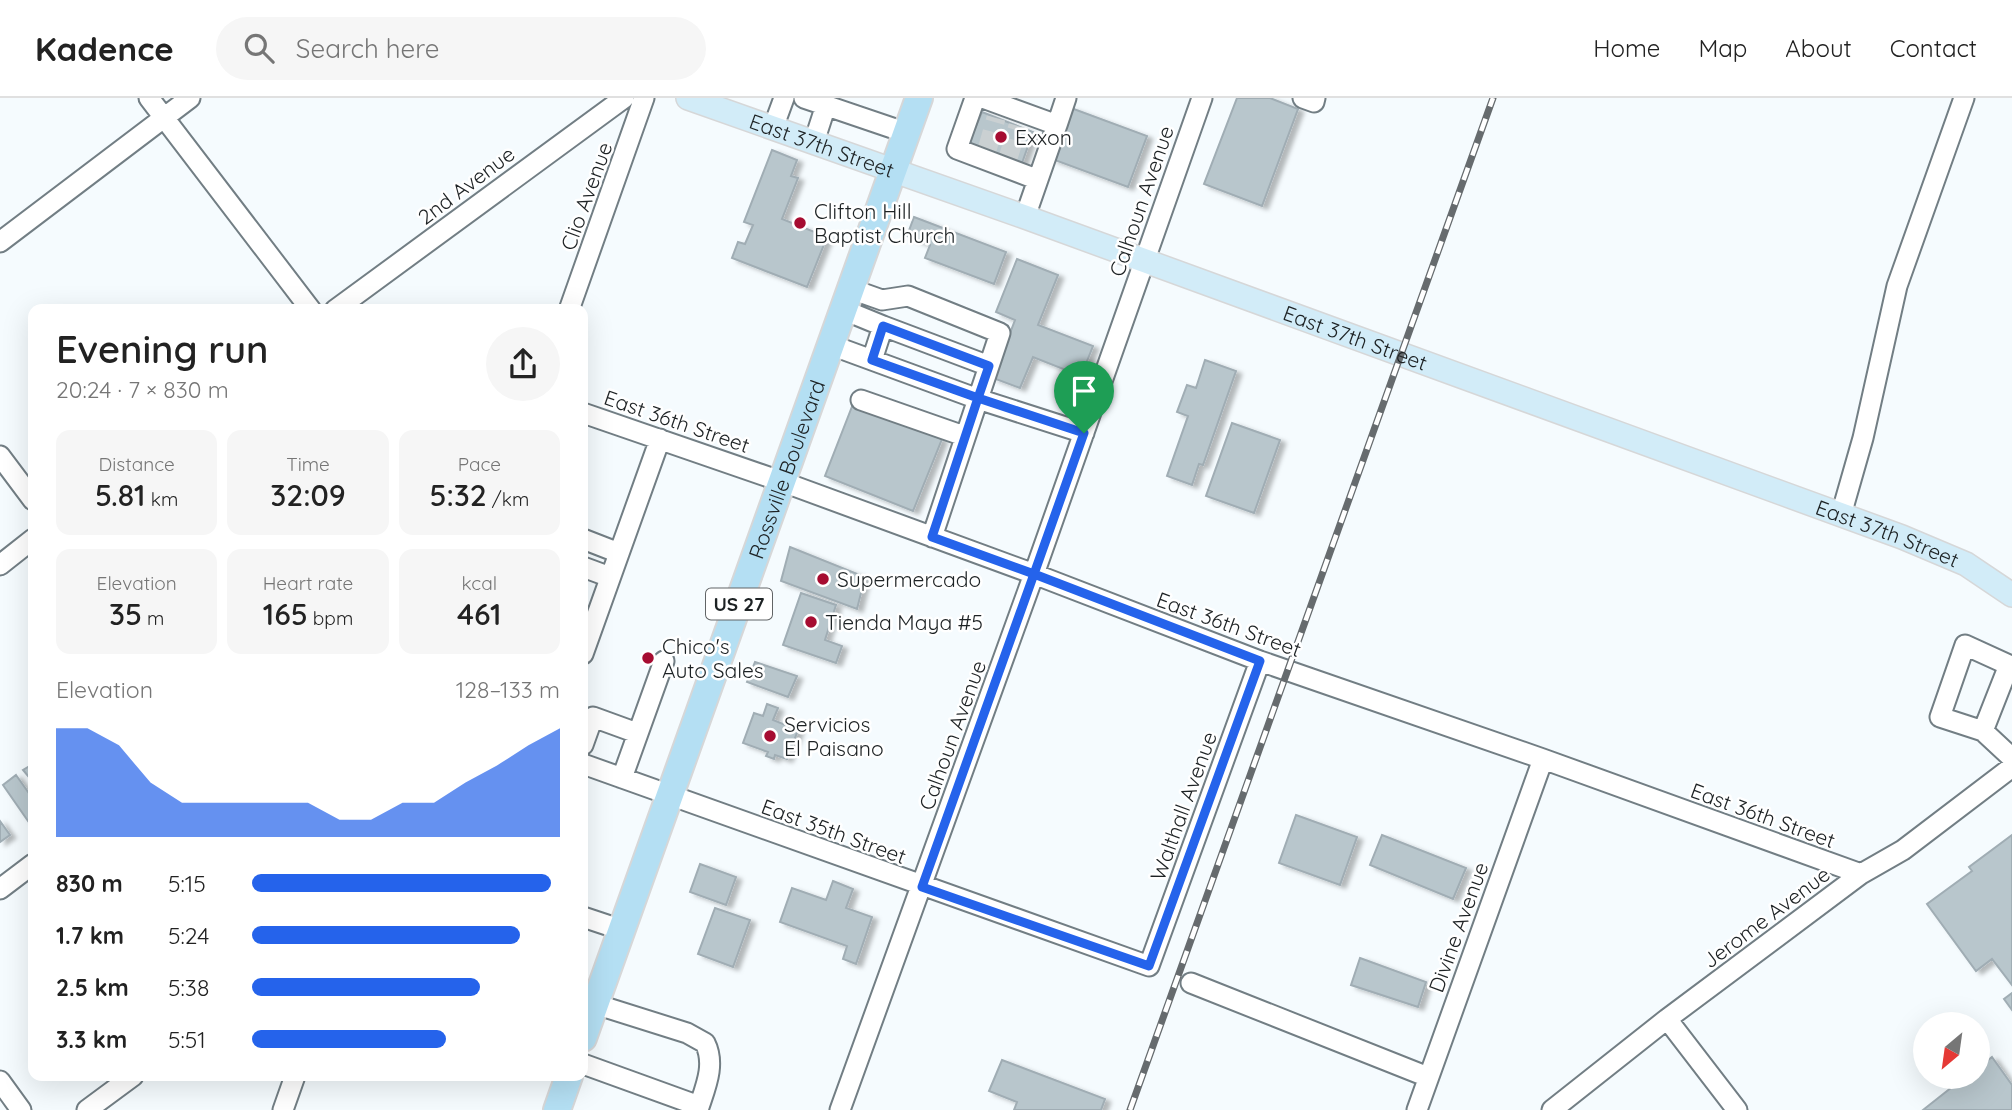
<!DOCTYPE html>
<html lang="en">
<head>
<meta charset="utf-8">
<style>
  :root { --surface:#fff; --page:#f6f6f6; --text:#222; --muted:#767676; --line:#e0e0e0; --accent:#2563eb }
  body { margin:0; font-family:Quicksand,sans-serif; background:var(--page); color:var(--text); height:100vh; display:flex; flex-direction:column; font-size:26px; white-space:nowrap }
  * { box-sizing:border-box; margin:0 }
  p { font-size:23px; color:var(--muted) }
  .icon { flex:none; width:38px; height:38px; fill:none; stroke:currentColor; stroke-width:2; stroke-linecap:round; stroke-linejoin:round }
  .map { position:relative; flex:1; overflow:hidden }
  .side { position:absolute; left:28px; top:206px; width:560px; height:777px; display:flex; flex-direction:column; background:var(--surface); border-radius:14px; box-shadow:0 7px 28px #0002 }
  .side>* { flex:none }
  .needle { width:46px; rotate:209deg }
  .fabs { position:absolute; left:1913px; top:914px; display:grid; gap:14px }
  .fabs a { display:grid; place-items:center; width:77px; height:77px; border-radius:50%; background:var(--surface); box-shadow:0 7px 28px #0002; font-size:35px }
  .pin { position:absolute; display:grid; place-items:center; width:60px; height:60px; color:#fff; margin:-72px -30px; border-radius:50% 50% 50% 0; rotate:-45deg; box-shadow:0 0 7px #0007 }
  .pin .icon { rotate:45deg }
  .round { display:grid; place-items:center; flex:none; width:74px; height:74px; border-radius:37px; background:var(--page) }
  .overview { display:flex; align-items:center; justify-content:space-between; height:119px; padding:0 28px }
  h1 { font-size:38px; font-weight:600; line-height:52px }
  .metrics { display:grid; grid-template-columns:repeat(3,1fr); gap:10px; height:119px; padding:7px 28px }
  .metrics div { display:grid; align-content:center; border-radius:14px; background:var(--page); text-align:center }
  .metrics b { font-size:30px; font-weight:600 }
  .metrics small { font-size:19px; font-weight:400 }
  .metrics p { font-size:19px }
  .chart { height:196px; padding:14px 28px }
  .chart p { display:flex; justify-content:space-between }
  .chart svg { width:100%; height:126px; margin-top:7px; fill:var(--accent); opacity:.7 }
  ul { padding:0 28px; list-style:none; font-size:23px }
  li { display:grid; grid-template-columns:112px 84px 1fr; align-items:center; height:52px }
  li i { height:18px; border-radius:9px; background:var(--accent) }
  header { display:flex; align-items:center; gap:42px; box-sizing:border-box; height:98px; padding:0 35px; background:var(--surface); border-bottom:2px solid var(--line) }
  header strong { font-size:33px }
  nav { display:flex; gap:38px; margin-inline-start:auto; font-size:24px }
  .search { width:490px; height:63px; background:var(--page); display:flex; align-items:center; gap:18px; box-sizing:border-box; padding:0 24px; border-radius:38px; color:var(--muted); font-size:26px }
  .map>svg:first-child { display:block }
  .building { fill:#b8c6cc; stroke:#a0adb4; stroke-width:2; filter:url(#shadow) }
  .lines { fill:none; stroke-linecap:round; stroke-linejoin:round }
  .minor-tunnel { stroke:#cad0d2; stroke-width:19; stroke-dasharray:19 10; stroke-linecap:butt }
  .minor-casing { stroke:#727e84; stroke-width:23 }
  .major-casing { stroke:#d6d7d8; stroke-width:26 }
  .highway-casing { stroke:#d6d7d8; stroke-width:30 }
  .minor { stroke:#fff; stroke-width:19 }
  .major { stroke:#d2ecf8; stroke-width:23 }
  .highway { stroke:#b4dff3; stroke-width:26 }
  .rail-casing { stroke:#666b6e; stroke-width:7 }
  .rail { stroke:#fff; stroke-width:4.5; stroke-dasharray:13; stroke-linecap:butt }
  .route-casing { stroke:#fff; stroke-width:14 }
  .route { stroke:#2563eb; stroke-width:9 }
  .poi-dot { fill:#a60c31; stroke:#fff; stroke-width:2.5 }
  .labels { text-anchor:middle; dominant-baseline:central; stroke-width:5; stroke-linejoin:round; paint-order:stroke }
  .shield { fill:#fff; stroke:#616466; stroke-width:2 }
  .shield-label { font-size:19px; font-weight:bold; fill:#1d2224 }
  .poi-label { font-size:21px; fill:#1d2224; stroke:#fff; text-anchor:start }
  .street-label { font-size:21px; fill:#1d2224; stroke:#fff }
</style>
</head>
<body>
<header>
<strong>Kadence</strong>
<div class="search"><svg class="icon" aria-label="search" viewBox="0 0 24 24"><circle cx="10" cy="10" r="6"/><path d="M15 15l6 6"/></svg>Search here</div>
<nav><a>Home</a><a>Map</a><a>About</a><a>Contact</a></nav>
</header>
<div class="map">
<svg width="2012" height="1012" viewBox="0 0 2012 1012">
  <defs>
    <filter id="shadow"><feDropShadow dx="5.5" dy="3" stdDeviation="2" flood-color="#0004"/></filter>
  </defs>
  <rect width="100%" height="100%" fill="#f5fbfe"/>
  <path class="building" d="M1237,0H1270L1298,11L1262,108L1204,86Z
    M1071,10L1147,38L1128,89L1052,61Z
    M982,14L1033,34L1022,65L969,45Z
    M772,52L797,62L791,78L798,80L782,121L827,139L807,189L732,160L738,144L745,146L753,127L744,124Z
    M914,119L1006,154L994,186L925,160L930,147L907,138Z
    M1017,161L1058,177L1038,227L1093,248L1081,278L1033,259L1020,290L993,280L1015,222L996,214Z
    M1205,262L1236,273L1203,367L1199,366L1192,387L1167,378L1188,318L1177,314L1187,287L1196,290Z
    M853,306L942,341L913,413L825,378Z
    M1232,325L1280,342L1254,415L1206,398Z
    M790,449L865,479L857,511L781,483Z
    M801,495L836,507L825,542L842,548L836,565L783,547Z
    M755,564L797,578L788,599L747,584Z
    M767,606L778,610L773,622L798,632L787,661L775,657L774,661L766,658L768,654L743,645L754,615L763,618Z
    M33,666V684L23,672Z
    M16,677L33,701V718L28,723L3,687Z
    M1296,717L1357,739L1340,787L1279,765Z
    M0,723L10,737L0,744Z
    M1382,737L1466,770L1453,801L1370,767Z
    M2012,737V887L1992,861L1976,873L1927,806L1972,773L1969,769Z
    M700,766L736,779L726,807L690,794Z
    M833,783L853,791L846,810L872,819L856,866L843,861L847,848L780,824L792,790L826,802Z
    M715,810L750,822L733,869L698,856Z
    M1360,860L1426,884L1418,909L1351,887Z
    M2012,895V912L2004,901Z
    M1992,959L2012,987V1012H1923L1966,978H1978V970Z
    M1002,962L1105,1001L1101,1012H1014L1017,1004L989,993Z"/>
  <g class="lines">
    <path class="minor-tunnel" d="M987,52L996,20
      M1008,60L1018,28"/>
    <defs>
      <path id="minor" d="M149,0L311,212
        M804,0L907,35
        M975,0L957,51L1036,81
        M983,0L1057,27L1025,119
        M1303,0L1314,4L1315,0
        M1057,27L1066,0
        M773,30L784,0
        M814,44L826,7
        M0,144L190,0
        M851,191L882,202L908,198L1000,235L978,301L1084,335
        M335,212L624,0
        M569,212L644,0
        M844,212L883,228
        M831,247L978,301L932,439
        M872,262L883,228L989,268
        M861,302L964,338
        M583,315L783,384L1034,476L1260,563L1543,661L1861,776
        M0,358L33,402
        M1841,417L1863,340L1897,188L1964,0
        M583,441L619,455
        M0,467L33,441
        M583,469L610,479
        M583,556L660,341
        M2012,571L2009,567L1965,547L1940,619L1983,633L2012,660
        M1983,633L2009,567
        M583,647L593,619L637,635
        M583,666L1149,868L1260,563
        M622,680L664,563
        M0,791L33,766
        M583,819L622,832
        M1191,885L1428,979
        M595,906L687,935L705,945C716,967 705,990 698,1012
        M1667,921L1737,1012
        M583,966L699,1008
        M0,983L21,1012
        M87,1012L133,978
        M283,1012L295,978
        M840,1012L1034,476L1202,0
        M1417,1012L1543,661
        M1552,1012L1667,921L1861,776L1903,752L2012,669"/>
      <g id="major">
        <path id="s1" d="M688,0L1025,119L1902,439L1966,466L2012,497"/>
      </g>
      <g id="highway">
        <path id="s2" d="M583,940L919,0"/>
        <path d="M557,1012L569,978"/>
      </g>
    </defs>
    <use href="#minor" class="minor-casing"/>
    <use href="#major" class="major-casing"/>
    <use href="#highway" class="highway-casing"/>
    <use href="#minor" class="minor"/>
    <use href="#major" class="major"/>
    <use href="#highway" class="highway"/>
    <defs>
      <path id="rail" d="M1130,1012L1493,0"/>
    </defs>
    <use href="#rail" class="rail-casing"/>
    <use href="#rail" class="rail"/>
  </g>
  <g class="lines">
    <defs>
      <path id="route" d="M1084,335L978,300L989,268L883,228L872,262L978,300L932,439L1034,476L922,789L1149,868L1260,563L1034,476L1084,335"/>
    </defs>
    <use href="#route" class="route-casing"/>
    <use href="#route" class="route"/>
  </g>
  <g class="poi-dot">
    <circle cx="1001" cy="39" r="7"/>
    <circle cx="800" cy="125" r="7"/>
    <circle cx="823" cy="481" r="7"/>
    <circle cx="811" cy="524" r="7"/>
    <circle cx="648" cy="560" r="7"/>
    <circle cx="770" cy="638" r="7"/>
  </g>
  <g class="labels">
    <rect class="shield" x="706" y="490.5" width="66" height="31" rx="5"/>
    <g class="shield-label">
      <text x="739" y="506">US 27</text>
    </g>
    <g class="poi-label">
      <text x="1015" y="39">Exxon</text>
      <text x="814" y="113">Clifton Hill<tspan x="814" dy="24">Baptist Church</tspan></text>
      <text x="837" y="481">Supermercado</text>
      <text x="825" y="524">Tienda Maya #5</text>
      <text x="662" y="548">Chico's<tspan x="662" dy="24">Auto Sales</tspan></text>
      <text x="784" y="626">Servicios<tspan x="784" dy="24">El Paisano</tspan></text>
    </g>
    <g class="street-label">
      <text stroke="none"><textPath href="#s1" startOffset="142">East 37th Street</textPath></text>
      <text transform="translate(466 87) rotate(-37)">2nd Avenue</text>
      <text transform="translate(586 98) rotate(-70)">Clio Avenue</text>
      <text transform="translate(1141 103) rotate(-71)">Calhoun Avenue</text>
      <text stroke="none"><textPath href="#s1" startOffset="709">East 37th Street</textPath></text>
      <text transform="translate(677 323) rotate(19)">East 36th Street</text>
      <text stroke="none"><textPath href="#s2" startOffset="604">Rossville Boulevard</textPath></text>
      <text stroke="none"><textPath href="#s1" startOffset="1276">East 37th Street</textPath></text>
      <text transform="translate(1229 526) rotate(20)">East 36th Street</text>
      <text transform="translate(952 637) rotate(-70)">Calhoun Avenue</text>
      <text transform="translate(1183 708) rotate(-70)">Walthall Avenue</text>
      <text transform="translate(1763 717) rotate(20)">East 36th Street</text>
      <text transform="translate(834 733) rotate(20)">East 35th Street</text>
      <text transform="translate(1766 819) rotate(-37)">Jerome Avenue</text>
      <text transform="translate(1458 829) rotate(-70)">Divine Avenue</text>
    </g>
  </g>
</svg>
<div class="fabs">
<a><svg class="needle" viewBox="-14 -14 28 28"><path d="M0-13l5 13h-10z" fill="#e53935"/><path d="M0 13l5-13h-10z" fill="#767676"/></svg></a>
</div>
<div class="pin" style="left:1084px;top:335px;background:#1e9e55"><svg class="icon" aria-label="arrive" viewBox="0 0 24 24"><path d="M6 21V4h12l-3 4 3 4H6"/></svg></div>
<section class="side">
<div class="overview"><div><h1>Evening run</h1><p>20:24 · 7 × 830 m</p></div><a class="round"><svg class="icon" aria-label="share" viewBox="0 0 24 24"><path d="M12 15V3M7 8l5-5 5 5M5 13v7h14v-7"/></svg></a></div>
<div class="metrics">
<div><p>Distance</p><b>5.81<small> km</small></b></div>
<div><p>Time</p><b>32:09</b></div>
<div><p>Pace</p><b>5:32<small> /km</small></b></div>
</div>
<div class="metrics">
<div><p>Elevation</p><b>35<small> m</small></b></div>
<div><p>Heart rate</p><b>165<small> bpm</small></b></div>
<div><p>kcal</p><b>461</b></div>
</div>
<div class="chart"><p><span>Elevation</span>128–133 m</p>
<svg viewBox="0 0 160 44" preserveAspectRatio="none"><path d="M0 44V6L10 6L20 12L30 25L40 32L50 32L60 32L70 32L80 32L90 38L100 38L110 32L120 32L130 25L140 19L150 12L160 6V44z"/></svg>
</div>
<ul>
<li><b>830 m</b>5:15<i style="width:97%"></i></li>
<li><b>1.7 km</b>5:24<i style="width:87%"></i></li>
<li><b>2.5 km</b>5:38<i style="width:74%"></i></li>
<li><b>3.3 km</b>5:51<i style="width:63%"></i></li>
</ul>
</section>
</div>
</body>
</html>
